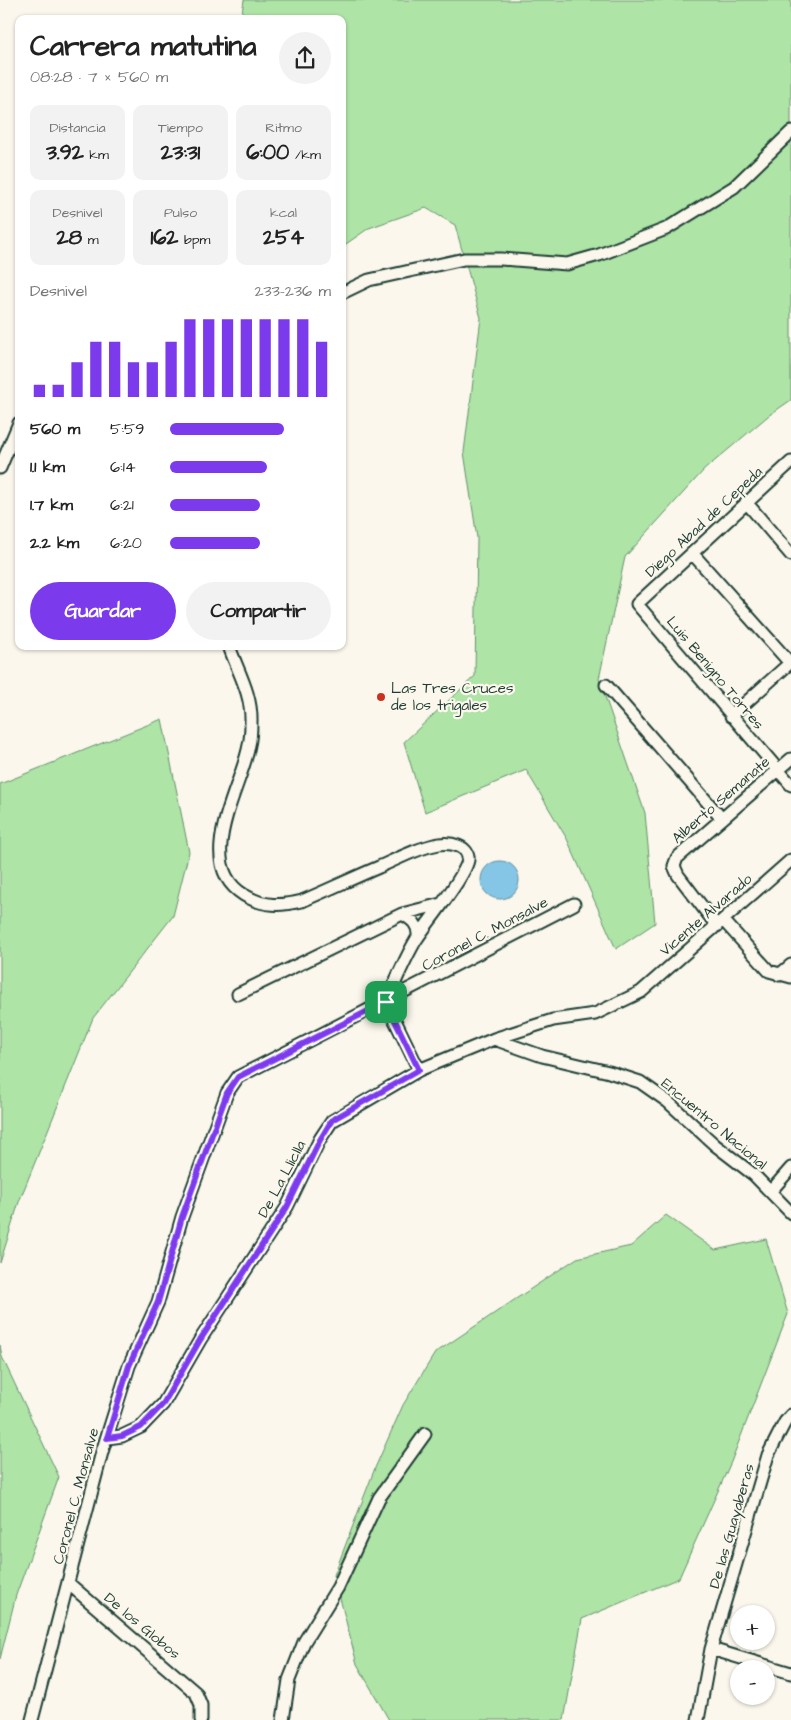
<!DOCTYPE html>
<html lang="es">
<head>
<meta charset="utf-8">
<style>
  :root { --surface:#fff; --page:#f2f2f2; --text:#222; --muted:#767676; --accent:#7c3aed }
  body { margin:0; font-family:"Architects Daughter",sans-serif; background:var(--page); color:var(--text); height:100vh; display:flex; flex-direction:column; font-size:19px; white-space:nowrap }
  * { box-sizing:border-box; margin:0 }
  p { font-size:16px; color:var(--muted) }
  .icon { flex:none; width:28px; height:28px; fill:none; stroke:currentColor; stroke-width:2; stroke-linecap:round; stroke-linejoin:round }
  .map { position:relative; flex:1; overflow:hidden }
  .details { position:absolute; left:15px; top:15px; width:331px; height:635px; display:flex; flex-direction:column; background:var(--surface); border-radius:10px; box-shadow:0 1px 4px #0004 }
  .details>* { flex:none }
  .fabs { position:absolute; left:730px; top:1605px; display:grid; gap:10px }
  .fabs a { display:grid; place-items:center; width:45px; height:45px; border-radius:50%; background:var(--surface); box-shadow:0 1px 4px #0004; font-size:25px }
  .pin { position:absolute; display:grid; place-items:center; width:42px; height:42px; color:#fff; margin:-21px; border-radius:10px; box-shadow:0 2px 8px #0006 }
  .round { display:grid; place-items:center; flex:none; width:52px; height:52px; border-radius:26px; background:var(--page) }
  .head { display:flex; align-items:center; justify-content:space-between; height:85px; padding:0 15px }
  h1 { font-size:28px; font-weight:700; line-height:38px }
  .figures { display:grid; grid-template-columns:repeat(3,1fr); gap:8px; height:85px; padding:5px 15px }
  .figures div { display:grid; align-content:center; border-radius:10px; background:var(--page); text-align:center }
  .figures b { font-size:21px; font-weight:700 }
  .figures small { font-size:14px; font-weight:400 }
  .figures p { font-size:14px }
  .chart { height:140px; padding:10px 15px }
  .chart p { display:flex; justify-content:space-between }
  .chart svg { width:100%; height:90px; margin-top:5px; stroke:var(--accent); stroke-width:6 }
  .cta { display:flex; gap:10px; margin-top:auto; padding:10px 15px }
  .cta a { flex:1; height:58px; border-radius:30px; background:var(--accent); color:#fff; font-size:20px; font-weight:700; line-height:58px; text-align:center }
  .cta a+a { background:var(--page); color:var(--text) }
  ul { padding:0 15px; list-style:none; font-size:16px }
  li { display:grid; grid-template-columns:80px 60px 1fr; align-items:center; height:38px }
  li i { height:12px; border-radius:6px; background:var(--accent) }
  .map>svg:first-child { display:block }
  .green { fill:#aee4a6; stroke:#66906d }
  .water { fill:#85c5e5; stroke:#5c8f9e }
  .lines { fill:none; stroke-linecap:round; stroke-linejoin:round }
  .street-casing { stroke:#1f3d34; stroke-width:15 }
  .street { stroke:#fbf7ec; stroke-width:11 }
  .route-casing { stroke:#fff; stroke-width:10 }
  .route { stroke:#7c3aed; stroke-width:6 }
  .poi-dot { fill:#c8321e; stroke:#fbf7ec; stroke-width:2 }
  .labels { text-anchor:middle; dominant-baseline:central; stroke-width:4.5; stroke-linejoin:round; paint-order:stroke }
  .street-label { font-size:15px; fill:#1f3d34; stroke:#fbf7ec }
  .poi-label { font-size:15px; fill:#1f3d34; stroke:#fbf7ec; text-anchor:start }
</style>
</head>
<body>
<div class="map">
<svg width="791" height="1720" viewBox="0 0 791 1720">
  <rect width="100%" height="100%" fill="#fbf7ec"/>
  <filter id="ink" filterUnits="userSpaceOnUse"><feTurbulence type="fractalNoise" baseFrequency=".02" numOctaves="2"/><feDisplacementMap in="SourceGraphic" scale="10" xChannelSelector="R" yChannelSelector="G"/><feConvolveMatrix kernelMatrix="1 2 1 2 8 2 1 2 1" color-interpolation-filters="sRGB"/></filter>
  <g filter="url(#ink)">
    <path class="green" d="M244,0H791V400L768,416L704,470L625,557L599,679L645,813L655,923L616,949L567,839L526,770L425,812L404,742L475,676L477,538L464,452L481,318L455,225L426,208L369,228L343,246L342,19H241Z
      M162,719L189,852L173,916L93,1018L19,1202L0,1263V784Z
      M666,1215L715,1250L766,1239L788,1314L731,1462L679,1578L582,1619L564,1720H389L357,1664L334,1575L375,1468L403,1405L435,1353L577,1258L631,1246Z
      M0,1345L2,1357L59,1477L16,1595L0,1659Z"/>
    <path class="water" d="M481 880a19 19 0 1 1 38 0a19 19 0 1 1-38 0Z"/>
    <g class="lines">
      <defs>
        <path id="street" d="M342,293L369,280L464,259H501L567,264L599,255L666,229L734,187L791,132
          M791,462L637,604L791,785
          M0,468L19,423
          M746,502L791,555
          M692,553L790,663
          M229,646C238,672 252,694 251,722C251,729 251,737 249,745C242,787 192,863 244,895C264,907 281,906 302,901C328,890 353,878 379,867C399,858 418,848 439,844C450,842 470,846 468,860C465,877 427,923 416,940C404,960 396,981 386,1002
          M606,685L722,819
          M731,716L791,662
          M402,914C412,919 419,925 418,937
          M724,921L769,971L791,977
          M717,926L678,875L674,866L677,858L791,759
          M779,975L791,965
          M238,994L402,914L441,904
          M386,1002L419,1070
          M494,1039L542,1056L609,1072L640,1082L667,1101L715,1145L754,1175L791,1213
          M771,1191L791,1168
          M107,1438L122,1436L141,1427L163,1404L200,1340L287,1207L320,1139L332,1121L419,1070L494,1039L528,1028L553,1020L595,1014L641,992L791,860
          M68,1583L196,1693L201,1705V1720
          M711,1649L791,1673
          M32,1720L102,1452L129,1366L158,1302L182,1217L227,1093L238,1077L574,904
          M283,1720L289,1680L304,1642L338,1587L379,1498L425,1434
          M698,1720L711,1649L768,1455L785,1422L791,1415"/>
      </defs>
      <use href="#street" class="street-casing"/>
      <use href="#street" class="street"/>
    </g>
  </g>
  <g class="lines" filter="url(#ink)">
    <defs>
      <path id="route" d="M386,1002L419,1070L332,1120L320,1140L287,1207L200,1340L163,1404L141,1427L122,1436L107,1438L129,1366L158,1302L182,1217L227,1093L238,1077Z"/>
    </defs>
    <use href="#route" class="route-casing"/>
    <use href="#route" class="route"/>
  </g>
  <circle class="poi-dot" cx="381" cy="697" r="5"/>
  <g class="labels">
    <g class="street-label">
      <text transform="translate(704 522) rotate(-43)">Diego Abad de Cepeda</text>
      <text transform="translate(715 673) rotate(50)">Luis Benigno Torres</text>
      <text transform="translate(721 800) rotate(-41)">Alberto Semanate</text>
      <text transform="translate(706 915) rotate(-41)">Vicente Alvarado</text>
      <text transform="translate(485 934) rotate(-28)">Coronel C. Monsalve</text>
      <text transform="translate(714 1124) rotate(40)">Encuentro Nacional</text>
      <text transform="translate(282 1179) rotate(-62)">De La Lliclla</text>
      <text transform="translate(76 1496) rotate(-75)">Coronel C. Monsalve</text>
      <text transform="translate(732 1526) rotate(-74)">De las Guayaberas</text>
      <text transform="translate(142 1626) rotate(40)">De los Globos</text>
    </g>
    <g class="poi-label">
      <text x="391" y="688">Las Tres Cruces<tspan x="391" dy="17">de los trigales</tspan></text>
    </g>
  </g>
</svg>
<div class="fabs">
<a>+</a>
<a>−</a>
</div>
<div class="pin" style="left:386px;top:1002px;background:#1e9e55"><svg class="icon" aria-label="arrive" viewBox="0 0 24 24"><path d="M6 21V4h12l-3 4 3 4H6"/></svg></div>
<section class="details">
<div class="head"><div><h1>Carrera matutina</h1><p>08:28 · 7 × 560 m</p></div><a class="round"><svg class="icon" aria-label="share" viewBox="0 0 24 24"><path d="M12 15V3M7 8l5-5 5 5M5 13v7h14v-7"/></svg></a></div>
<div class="figures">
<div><p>Distancia</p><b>3.92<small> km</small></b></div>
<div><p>Tiempo</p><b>23:31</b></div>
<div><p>Ritmo</p><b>6:00<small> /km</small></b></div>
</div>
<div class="figures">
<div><p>Desnivel</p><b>28<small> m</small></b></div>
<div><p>Pulso</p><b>162<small> bpm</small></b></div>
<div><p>kcal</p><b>254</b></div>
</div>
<div class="chart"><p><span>Desnivel</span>233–236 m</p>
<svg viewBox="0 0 160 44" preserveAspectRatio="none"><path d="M5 44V38M15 44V38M25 44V27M35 44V17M45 44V17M55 44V27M65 44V27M75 44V17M85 44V6M95 44V6M105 44V6M115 44V6M125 44V6M135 44V6M145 44V6M155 44V17"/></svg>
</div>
<ul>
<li><b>560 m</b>5:59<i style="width:71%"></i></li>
<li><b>1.1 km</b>6:14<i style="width:60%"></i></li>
<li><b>1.7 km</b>6:21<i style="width:56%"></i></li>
<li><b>2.2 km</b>6:20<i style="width:56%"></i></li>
</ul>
<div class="cta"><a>Guardar</a><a>Compartir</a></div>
</section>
</div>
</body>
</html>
